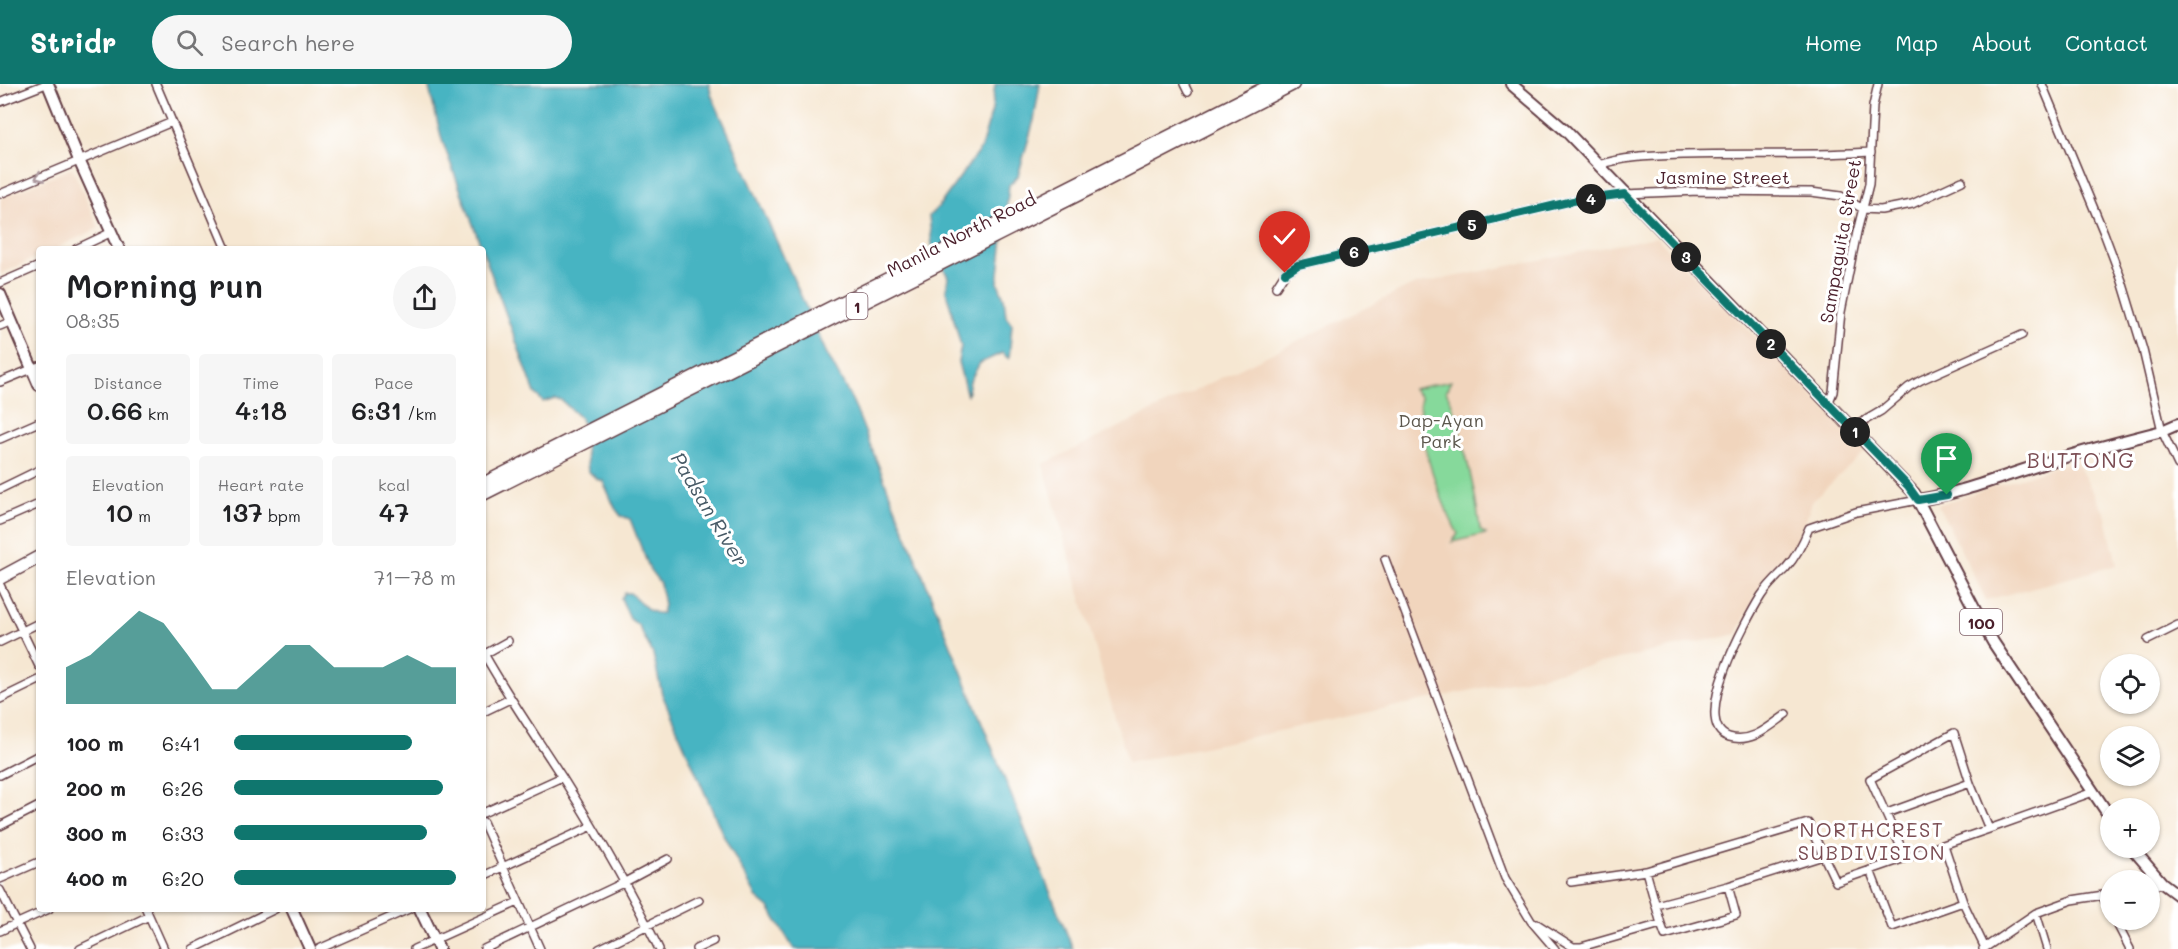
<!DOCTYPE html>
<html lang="en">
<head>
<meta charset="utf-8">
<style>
  :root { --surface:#fff; --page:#f6f6f6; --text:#202124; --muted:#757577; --accent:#0f766e }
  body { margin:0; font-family:Mali,sans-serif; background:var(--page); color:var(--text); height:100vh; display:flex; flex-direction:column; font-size:22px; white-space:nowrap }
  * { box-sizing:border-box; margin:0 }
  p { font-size:20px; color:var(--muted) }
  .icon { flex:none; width:33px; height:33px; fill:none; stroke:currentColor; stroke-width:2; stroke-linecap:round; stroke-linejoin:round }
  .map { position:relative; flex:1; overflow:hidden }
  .drawer { position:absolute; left:36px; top:162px; width:450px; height:666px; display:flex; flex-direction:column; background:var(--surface); border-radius:6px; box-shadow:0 2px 4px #0004 }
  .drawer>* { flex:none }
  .buttons { position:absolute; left:2100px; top:570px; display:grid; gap:12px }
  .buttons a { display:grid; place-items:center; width:60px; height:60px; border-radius:50%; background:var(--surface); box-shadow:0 2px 4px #0004; font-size:30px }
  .pin { position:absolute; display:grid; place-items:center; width:51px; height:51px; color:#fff; margin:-62px -26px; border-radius:50% 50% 50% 0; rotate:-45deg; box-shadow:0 0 6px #0007 }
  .pin .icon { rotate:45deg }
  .km { position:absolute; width:30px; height:30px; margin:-15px; border-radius:50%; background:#222; color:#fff; font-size:16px; line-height:30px; text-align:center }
  .round { display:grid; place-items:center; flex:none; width:63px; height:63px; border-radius:32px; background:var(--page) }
  .head { display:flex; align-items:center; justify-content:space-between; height:102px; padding:0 30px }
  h1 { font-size:33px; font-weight:600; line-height:45px }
  .stats { display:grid; grid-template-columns:repeat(3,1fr); gap:9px; height:102px; padding:6px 30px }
  .stats div { display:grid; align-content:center; border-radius:6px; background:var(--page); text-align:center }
  .stats b { font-size:26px; font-weight:600 }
  .stats small { font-size:16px; font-weight:400 }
  .stats p { font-size:16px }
  .chart { height:168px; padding:12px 30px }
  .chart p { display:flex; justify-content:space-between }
  .chart svg { width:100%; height:108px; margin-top:6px; fill:var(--accent); opacity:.7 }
  ul { padding:0 30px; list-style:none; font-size:20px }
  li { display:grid; grid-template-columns:96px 72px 1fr; align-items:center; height:45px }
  li i { height:15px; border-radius:8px; background:var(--accent) }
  header { display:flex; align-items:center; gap:36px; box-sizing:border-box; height:84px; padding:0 30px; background:var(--accent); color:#fff }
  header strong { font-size:28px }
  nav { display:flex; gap:33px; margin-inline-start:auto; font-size:21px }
  .search { width:420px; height:54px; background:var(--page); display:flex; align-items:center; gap:15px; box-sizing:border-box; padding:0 21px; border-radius:33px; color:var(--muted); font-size:22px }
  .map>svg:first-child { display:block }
  .built { fill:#f1d5bd }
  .green { fill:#86d99b; stroke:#687c63; stroke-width:1.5 }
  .water { fill:#46b4c2; stroke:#486a76; stroke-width:1.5 }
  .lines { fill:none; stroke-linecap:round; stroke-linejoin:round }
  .street-casing { stroke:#643d44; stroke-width:10 }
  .secondary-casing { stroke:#643d44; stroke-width:14 }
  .primary-casing { stroke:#643d44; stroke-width:14 }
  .highway-casing { stroke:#643d44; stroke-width:15 }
  .street { stroke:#fff; stroke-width:7 }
  .secondary { stroke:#fff; stroke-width:10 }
  .primary { stroke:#fff; stroke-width:10 }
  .highway { stroke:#fff; stroke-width:12 }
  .oneway { stroke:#ae9aa0 }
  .route-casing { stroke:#fff; stroke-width:12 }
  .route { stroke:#0f766e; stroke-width:8 }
  .labels { text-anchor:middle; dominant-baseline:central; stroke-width:6; stroke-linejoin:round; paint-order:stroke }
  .shield { fill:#fff; stroke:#80626b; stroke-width:1.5 }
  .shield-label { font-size:16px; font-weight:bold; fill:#4a1f2b }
  .street-label { font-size:18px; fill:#4a1f2b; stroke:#fff }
  .park-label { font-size:18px; fill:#5c574d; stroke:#fff }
  .water-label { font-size:20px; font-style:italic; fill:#485b67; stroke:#fff }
  .neighbourhood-label { font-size:20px; letter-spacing:1.5px; fill:#7b4d53; stroke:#fff }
  .quarter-label { font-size:21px; letter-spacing:1.5px; fill:#7b4d53; stroke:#fff }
</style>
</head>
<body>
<header>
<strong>Stridr</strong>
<div class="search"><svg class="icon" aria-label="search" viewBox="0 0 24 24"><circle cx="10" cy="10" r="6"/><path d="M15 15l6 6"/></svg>Search here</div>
<nav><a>Home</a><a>Map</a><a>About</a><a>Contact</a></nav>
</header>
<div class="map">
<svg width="2178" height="865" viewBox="0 0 2178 865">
  <rect width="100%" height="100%" fill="#fff"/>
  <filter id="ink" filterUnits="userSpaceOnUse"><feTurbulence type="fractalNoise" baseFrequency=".0167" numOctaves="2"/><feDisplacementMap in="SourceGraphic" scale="12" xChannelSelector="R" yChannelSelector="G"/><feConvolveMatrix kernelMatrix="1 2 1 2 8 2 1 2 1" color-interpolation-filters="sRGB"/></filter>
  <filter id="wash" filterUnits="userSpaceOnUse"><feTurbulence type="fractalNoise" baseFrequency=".008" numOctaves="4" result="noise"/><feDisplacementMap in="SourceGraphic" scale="24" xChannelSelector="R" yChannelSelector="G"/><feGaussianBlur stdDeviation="1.35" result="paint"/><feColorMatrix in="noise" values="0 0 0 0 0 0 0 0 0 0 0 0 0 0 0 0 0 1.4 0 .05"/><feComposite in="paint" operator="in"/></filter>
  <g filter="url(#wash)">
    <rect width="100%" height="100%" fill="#f6e7d2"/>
    <path class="built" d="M72,84L99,144L54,165H39V172L0,190V115Z
      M1656,153L1867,366L1813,416L1795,461L1755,511L1737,550L1128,679L1043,380L1413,201Z
      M2075,376L2105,430L2117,481L1986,516L1938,421Z"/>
    <path class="green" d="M1451,297L1446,307C1455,324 1459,344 1464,364C1471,391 1477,418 1480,446L1486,450L1452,458L1458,450C1441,418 1414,348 1421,313L1413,305Z"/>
    <path class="water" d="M428,0H709L711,10L826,268L853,318L1073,865H794L769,824L757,814L723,751L662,610L653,570L638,541L630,535L621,514L625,509H630C639,516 650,532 662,529L664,521L660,499L650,486L630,435L621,432L615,424L603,397L597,395L588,387L583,339L580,334L561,316L555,314L543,318L535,309L442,56Z
      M995,0H1040L1034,36L1018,92L1009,101L998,199L1004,214L1006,232L1012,240L1009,275L1002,269L980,279L970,297L967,312L958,278L961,262L946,206L948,193L932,162L929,132L939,122L981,64L992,26Z"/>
  </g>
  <g filter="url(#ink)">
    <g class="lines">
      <defs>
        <path id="street" d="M156,0L226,165
          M1184,0L1188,8
          M2042,0L2104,149L2122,197L2143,266L2162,347L2178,381
          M0,18L46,0
          M1598,81C1625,72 1655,72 1684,71C1746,69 1809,72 1871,68
          M0,110L172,38
          M76,165L112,148
          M0,199L39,182
          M1276,203L1285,189L1298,181L1573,117L1625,110L1699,107L1811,108L1841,112L1863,125L1881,126L1912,120L1962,97
          M0,242L12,237
          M0,298L39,282
          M1828,320L1833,308L1841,228L1857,148L1869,100L1873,22L1878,0
          M1852,344L1881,327L1909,303L1921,296L2022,251
          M0,355L39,338
          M0,405L39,386
          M0,437L39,420
          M1385,475L1505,794L1531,837L1555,865
          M0,501L39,582
          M2148,556L2178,541
          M0,558L39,539
          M483,568C507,611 535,651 562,693C597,749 630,805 659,865
          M483,571L508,557
          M0,615L39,596
          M483,628L510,615
          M1787,630C1770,642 1752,660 1729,653C1688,640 1748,533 1761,512C1768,501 1777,493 1786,484C1797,472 1803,459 1809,444L1856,428L1918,416
          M0,691L39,671
          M483,729L562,693
          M1887,729L1970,699
          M483,738L540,865
          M0,742L39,722
          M1906,774L1870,695L1954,649L1970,699L1989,745L2093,708
          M1870,786L1892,843L1963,818L1944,761
          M1646,787L1661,840
          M483,792L592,742
          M0,795L39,778
          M1571,798L1646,787L1808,739L1836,798L1989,745
          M2150,804L2162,799
          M0,806L30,865
          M2102,811L2110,827
          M1963,818L1985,864
          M1656,821L1728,802L1823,772
          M146,825L164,865
          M2036,829L2047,865
          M2115,836L2130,865
          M1537,840L1573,863H1581L1661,840L1665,851L1736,831L1728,802
          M0,847L49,825
          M80,865L149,832
          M193,865L275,825
          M319,865L409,825
          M414,865L518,818
          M484,865L625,798L668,775
          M599,865L699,816
          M696,865L713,857
          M1983,865L2036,829L2072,816L2110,810"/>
        <path id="secondary" d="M48,0L79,76L119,165
          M0,210L39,301
          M1918,416C1958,410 1995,395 2033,383C2075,369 2119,358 2162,347L2178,340
          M292,825L310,865
          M420,825L439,865"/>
        <path id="primary" d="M1511,0L1566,47L1914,409L1976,528L1993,558L2110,733
          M2132,764L2162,799L2178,811"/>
        <path id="highway" d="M483,400L1273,0
          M483,410L1093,103L1293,0
          M0,494L39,473"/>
      </defs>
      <use href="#street" class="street-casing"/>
      <use href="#secondary" class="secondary-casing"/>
      <use href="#primary" class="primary-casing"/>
      <use href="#highway" class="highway-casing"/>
      <use href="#street" class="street"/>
      <use href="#secondary" class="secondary"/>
      <use href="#primary" class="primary"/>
      <use href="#highway" class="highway"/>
    </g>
    <defs><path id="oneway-chevron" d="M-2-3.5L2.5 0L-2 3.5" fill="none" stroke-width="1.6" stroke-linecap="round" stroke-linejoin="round" transform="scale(1.5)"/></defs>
    <use class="oneway" href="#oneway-chevron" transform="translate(39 93) rotate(157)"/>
  </g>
  <g class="lines" filter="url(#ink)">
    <defs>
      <path id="route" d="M1285,189L1298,181L1573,117L1625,110L1908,402L1918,416L1947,411"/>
    </defs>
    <use href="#route" class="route-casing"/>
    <use href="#route" class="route"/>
  </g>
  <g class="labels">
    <g class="shield">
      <rect x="846.5" y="209" width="21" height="26" rx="4.5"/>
      <rect x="1960" y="525" width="42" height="26" rx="4.5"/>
    </g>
    <g class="shield-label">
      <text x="857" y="222">1</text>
      <text x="1981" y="538">100</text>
    </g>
    <g class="street-label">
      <text x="1723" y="93">Jasmine Street</text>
      <text transform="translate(961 150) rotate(-27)">Manila North Road</text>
      <text transform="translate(1840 157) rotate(-80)">Sampaguita Street</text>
    </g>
    <g class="park-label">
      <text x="1441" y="336">Dap-Ayan<tspan x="1441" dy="21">Park</tspan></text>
    </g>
    <g class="water-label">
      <text transform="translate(710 425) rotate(59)">Padsan River</text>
    </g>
    <g class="neighbourhood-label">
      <text x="1872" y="745">NORTHCREST<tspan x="1872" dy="23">SUBDIVISION</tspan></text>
    </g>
    <g class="quarter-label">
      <text x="2081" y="375">BUTTONG</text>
    </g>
  </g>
</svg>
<div class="buttons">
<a><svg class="icon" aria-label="locate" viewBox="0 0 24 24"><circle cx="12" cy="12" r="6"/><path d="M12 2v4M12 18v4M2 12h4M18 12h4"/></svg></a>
<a><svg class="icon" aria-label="layers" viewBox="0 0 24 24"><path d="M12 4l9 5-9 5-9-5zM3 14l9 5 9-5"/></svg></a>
<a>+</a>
<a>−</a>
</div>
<div class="pin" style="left:1947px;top:411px;background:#1e9e55"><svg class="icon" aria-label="arrive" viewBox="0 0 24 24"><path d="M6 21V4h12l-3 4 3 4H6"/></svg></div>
<div class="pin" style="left:1285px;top:189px;background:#d93025"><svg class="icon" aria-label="check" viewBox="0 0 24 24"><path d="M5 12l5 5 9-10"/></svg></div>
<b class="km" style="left:1855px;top:348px">1</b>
<b class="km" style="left:1771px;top:260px">2</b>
<b class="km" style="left:1686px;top:173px">3</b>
<b class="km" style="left:1591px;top:115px">4</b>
<b class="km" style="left:1472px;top:141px">5</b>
<b class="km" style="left:1354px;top:168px">6</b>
<section class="drawer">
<div class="head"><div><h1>Morning run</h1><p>08:35</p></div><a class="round"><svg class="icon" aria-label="share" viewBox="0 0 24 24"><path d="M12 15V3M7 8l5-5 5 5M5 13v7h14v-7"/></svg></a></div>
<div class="stats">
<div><p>Distance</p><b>0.66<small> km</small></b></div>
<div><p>Time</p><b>4:18</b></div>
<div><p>Pace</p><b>6:31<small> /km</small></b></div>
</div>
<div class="stats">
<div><p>Elevation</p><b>10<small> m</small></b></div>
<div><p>Heart rate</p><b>137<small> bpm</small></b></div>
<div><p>kcal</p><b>47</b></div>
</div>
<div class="chart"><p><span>Elevation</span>71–78 m</p>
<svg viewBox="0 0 160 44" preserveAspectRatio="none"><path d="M0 44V29L10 24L20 15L30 6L40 11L50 24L60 38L70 38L80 29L90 20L100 20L110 29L120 29L130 29L140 24L150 29L160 29V44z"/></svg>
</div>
<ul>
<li><b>100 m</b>6:41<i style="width:80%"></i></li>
<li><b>200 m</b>6:26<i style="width:94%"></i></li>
<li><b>300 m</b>6:33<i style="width:87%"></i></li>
<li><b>400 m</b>6:20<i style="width:100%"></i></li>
</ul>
</section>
</div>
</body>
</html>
